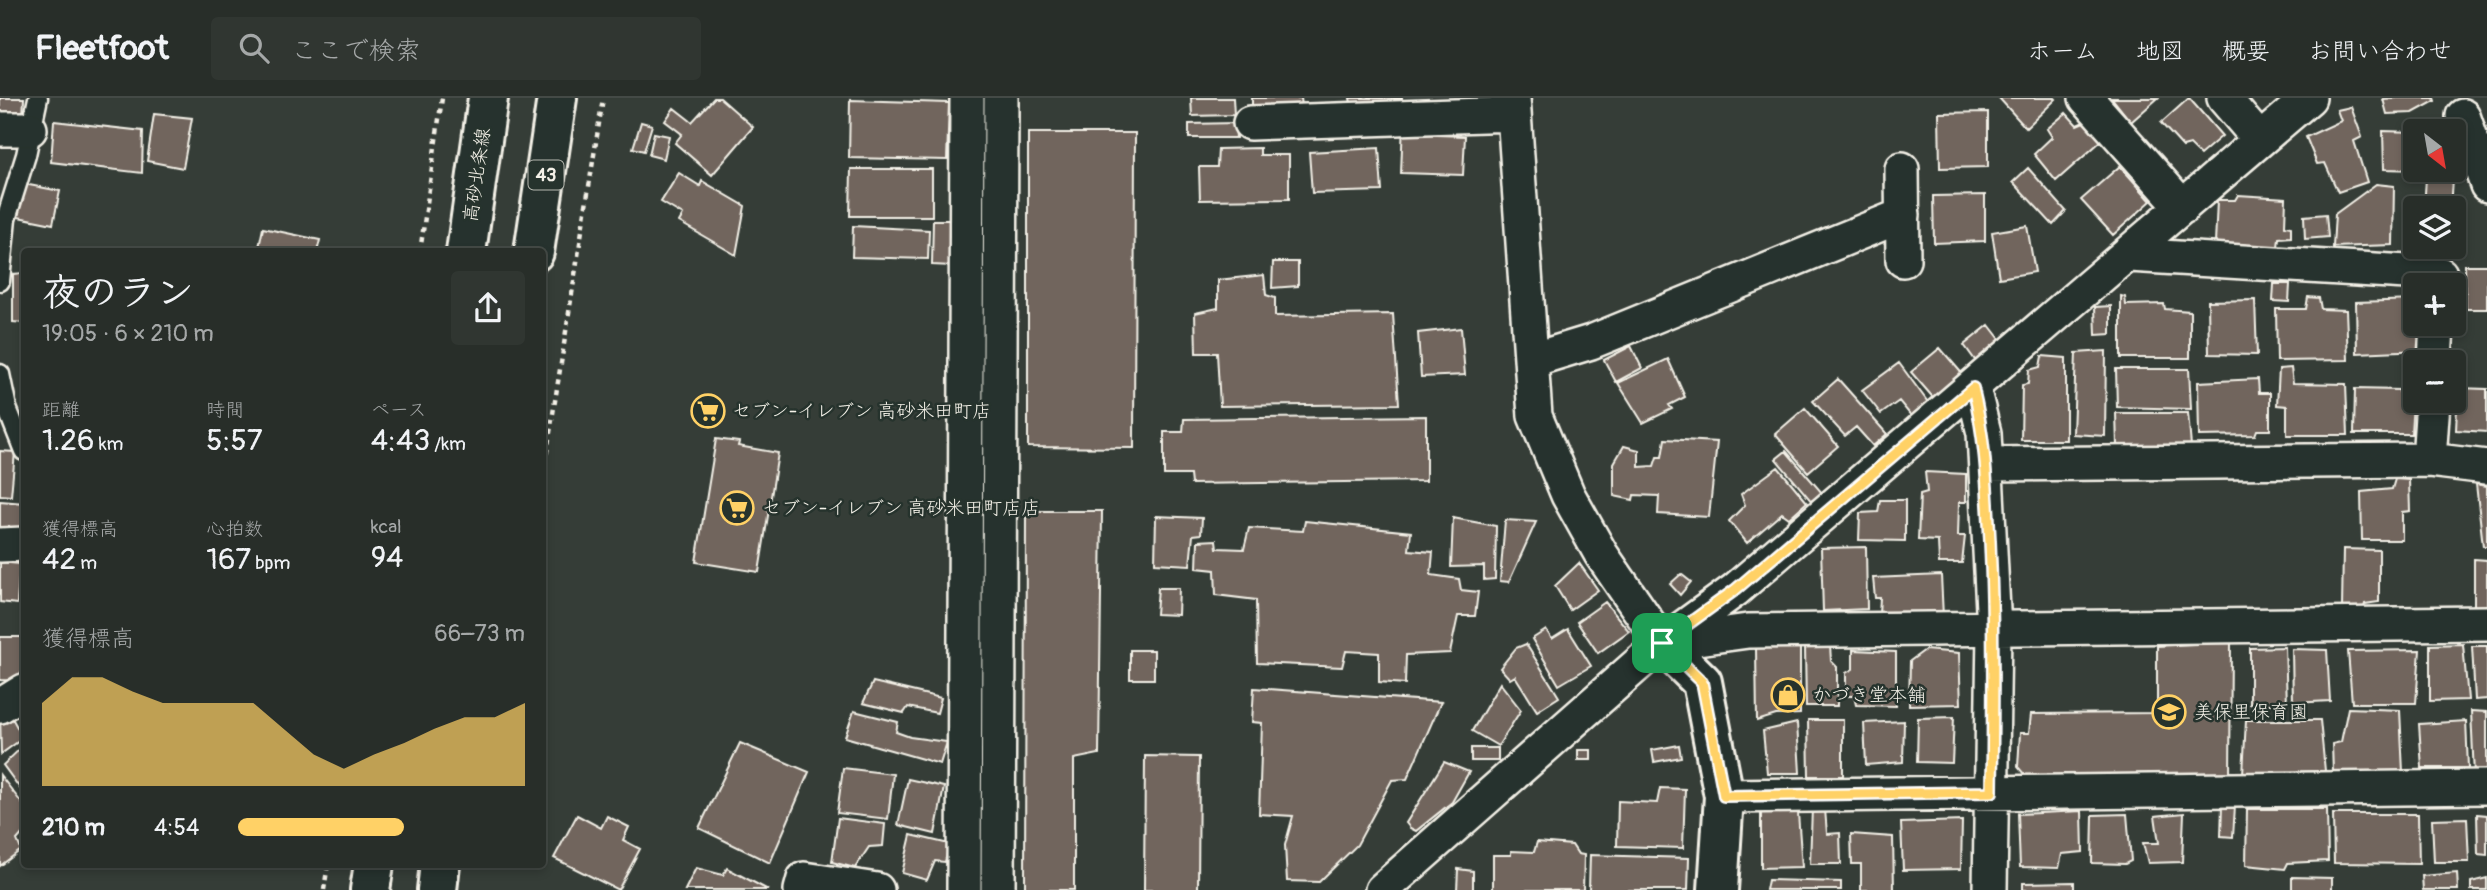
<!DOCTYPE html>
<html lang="ja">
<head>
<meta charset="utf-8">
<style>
  :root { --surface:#282e29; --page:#303631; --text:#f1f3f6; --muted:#a5a8a8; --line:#444a46; --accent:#ffd166 }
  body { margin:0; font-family:Pangolin,"Klee One",sans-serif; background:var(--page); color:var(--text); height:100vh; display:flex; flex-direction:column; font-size:26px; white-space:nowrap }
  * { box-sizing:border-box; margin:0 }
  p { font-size:23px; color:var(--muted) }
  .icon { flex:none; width:38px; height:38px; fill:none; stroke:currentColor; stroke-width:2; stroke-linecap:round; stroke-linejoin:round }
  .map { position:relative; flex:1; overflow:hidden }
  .sheet { position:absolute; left:21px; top:150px; width:525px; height:620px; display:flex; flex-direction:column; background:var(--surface); border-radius:7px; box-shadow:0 4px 10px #0003,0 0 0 2px var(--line) }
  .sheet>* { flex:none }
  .needle { width:46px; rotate:149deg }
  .tools { position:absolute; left:2403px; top:21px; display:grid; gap:14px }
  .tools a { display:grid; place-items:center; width:63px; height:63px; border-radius:7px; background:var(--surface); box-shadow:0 4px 10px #0003,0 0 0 2px var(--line); font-size:35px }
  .pin { position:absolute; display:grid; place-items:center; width:60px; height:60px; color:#fff; margin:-30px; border-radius:14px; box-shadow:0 4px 10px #0006 }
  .round { display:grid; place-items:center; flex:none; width:74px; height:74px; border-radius:7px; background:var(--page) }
  .headline { display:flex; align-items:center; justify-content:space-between; height:119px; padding:0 21px }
  h1 { font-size:38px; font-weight:600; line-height:52px }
  .figures { display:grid; grid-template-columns:repeat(3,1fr); gap:10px; height:119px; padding:7px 21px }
  .figures div { display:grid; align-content:center }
  .figures b { font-size:30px; font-weight:600 }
  .figures small { font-size:19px; font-weight:400 }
  .figures p { font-size:19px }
  .chart { height:196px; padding:14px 21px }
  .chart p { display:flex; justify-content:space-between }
  .chart svg { width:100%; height:126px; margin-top:7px; fill:var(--accent); opacity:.7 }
  ul { padding:0 21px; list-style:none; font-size:23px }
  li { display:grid; grid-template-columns:112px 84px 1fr; align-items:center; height:52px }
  li i { height:18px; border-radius:9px; background:var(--accent) }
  header { display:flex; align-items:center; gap:42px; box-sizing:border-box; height:98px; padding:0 35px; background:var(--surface); border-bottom:2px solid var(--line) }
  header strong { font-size:33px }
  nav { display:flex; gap:38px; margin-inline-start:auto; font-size:24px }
  .search { width:490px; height:63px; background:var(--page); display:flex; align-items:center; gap:18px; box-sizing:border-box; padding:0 24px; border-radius:7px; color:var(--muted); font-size:26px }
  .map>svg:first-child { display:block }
  .building { fill:#71655d; stroke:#f4f1e8; stroke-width:2 }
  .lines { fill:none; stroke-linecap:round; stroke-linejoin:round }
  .lane-casing { stroke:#f4f1e8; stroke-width:23 }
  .street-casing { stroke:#f4f1e8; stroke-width:38 }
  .secondary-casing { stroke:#f4f1e8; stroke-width:44 }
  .primary-casing { stroke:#f4f1e8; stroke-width:44 }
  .path { stroke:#f4f1e8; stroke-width:4.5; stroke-dasharray:5 5; stroke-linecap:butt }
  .lane { stroke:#26332d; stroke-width:18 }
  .street { stroke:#26332d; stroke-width:33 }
  .secondary { stroke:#26332d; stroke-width:38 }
  .primary { stroke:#26332d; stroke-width:38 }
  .route-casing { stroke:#fff; stroke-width:14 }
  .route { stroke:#ffd166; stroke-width:9 }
  .labels { text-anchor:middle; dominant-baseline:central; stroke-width:5; stroke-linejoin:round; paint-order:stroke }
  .shield { fill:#26332d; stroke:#b6b8b0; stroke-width:2 }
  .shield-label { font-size:18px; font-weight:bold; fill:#f4f1e8 }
  .street-label { font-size:19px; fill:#f4f1e8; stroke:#26332d }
  .poi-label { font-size:19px; fill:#f4f1e8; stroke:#26332d; text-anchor:start }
</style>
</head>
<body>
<header>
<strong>Fleetfoot</strong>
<div class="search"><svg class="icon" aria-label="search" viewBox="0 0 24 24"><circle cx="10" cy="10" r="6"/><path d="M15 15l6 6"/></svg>ここで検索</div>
<nav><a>ホーム</a><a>地図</a><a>概要</a><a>お問い合わせ</a></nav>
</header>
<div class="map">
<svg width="2487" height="792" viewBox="0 0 2487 792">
  <rect width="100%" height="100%" fill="#353d37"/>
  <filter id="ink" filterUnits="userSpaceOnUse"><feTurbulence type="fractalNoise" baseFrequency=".0143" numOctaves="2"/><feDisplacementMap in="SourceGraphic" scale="14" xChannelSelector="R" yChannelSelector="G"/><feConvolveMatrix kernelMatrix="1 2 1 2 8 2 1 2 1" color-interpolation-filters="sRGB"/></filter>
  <g filter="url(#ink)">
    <path class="building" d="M0,0H24L23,20L0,19Z
      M714,0H720L753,29L712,77L675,45L682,36L665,23L674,10L692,24Z
      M1191,0H1233L1234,17L1192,18Z
      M1252,0H1301L1302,8L1252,10Z
      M1350,0H1402V3L1351,5Z
      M1999,0H2055L2056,1L2026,30Z
      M2112,0H2158L2131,24Z
      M2189,0L2222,38L2200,57L2190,47L2183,49L2161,25Z
      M2397,0H2434L2435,3L2413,15L2387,16L2383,1Z
      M850,2L949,5L947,62L849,60Z
      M2351,9L2362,39L2354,43L2367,84L2338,94L2325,65L2317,66L2306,39L2341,23L2337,12Z
      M1988,14V69L1940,70L1939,15Z
      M2066,15L2077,27L2086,23L2101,43L2056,83L2034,56L2052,39L2047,31Z
      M154,16L192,20L183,70L147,63Z
      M54,23L143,33L142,75L51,64Z
      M641,24L652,27L644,53L633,50Z
      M1403,24L1438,25V37L1465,38L1463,77L1401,75Z
      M1235,25L1236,40H1189V26Z
      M2383,33L2415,34V72H2454V35L2455,73L2384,71Z
      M654,35L669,38L664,61L649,57Z
      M1028,35H1135L1134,350L1028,349Z
      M1260,50V57H1289V101L1200,102L1199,69H1217L1218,51Z
      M1379,50L1382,93L1312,95L1309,54Z
      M2120,68L2151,103L2113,137L2081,102Z
      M2028,70L2066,113L2053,127L2013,84Z
      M851,71H932V118H850Z
      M679,75L700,88L702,83L745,108L736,157L679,124L683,117L661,104Z
      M2426,80L2452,82L2450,110H2424Z
      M24,86L60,93L53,126L18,119Z
      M2376,86L2394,88L2393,147L2333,149L2335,116Z
      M1985,97V143L1934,145L1933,98Z
      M2238,97L2286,100L2285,128L2291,129V139L2279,140L2278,149L2215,146L2217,102H2235Z
      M2326,116L2328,139L2305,141L2304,118Z
      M933,122H954L952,168L932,167Z
      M853,128L929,132L928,161L852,159Z
      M2027,128L2035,174L1999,180L1992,134Z
      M263,130L320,142L317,154H258Z
      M2422,149H2448L2447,157L2421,156Z
      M1273,164H1298V188L1272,190Z
      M2465,167H2487V211H2466Z
      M24,175V225L13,224V176Z
      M1264,177L1266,197L1275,200V218L1393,216L1399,306L1220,308L1217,255H1196L1195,215L1218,210V182Z
      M2274,186H2290L2289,204L2273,203Z
      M2121,198L2125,199L2126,207L2164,206L2165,211L2190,213V260H2121Z
      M2308,199L2319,200L2321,211L2346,212L2348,262L2277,263L2276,211H2306Z
      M2255,202L2257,257L2209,256L2208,203Z
      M2415,202V226H2423L2422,252L2357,255L2356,204Z
      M2111,208V236L2096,237L2095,209Z
      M1989,227L2006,249L1980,269L1964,247Z
      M1461,230L1465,277L1421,279L1418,235Z
      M1631,248L1642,270L1616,284L1604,262Z
      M1940,250L1965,279L1937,304L1911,274Z
      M2106,253L2105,338L2073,336L2076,255Z
      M2042,258L2066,260V342H2021L2022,287L2028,286L2029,272L2040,269Z
      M1668,261L1685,299L1669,307L1672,311L1643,325L1618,285Z
      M1899,265L1930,307L1913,320L1899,303L1881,316L1862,292Z
      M2291,270L2293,285L2346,286L2348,337H2287V308L2277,307L2279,271Z
      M2116,271H2189L2191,311L2117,309Z
      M1838,281L1887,336L1873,348L1856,329L1845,338L1813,303Z
      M2258,281L2259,295H2270V332H2257L2255,337L2199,338L2198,284Z
      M2458,290L2487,291V334L2456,332Z
      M2355,291L2399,292L2400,301L2413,302L2411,336H2354Z
      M1805,310L1838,348L1808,374L1775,336Z
      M2116,315H2188L2191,348H2117Z
      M1426,318V383L1191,386L1190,377H1164V334H1183L1184,321Z
      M716,341L739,344L738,348L778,355L759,474L696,464Z
      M1665,341L1717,344L1709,419L1658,416L1659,398L1634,397L1633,402L1614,398V365L1624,348L1639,352V369L1654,368L1657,359H1662Z
      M0,353L15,354L11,398L0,397Z
      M1786,353L1823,396L1812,404L1776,361Z
      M1778,369L1807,404L1789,420L1782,415L1747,445L1729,423L1745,407L1741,396Z
      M1925,374L1966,376V404H1959L1958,438H1965L1962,465H1939L1938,443L1918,442L1920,396L1927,394Z
      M2395,381L2409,382L2410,413L2402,414V442H2362L2361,394L2392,391Z
      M2476,386L2487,388V448H2483Z
      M1880,402H1905V443L1859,442L1860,415L1878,414Z
      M0,403L24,405L22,438L0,437Z
      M1026,413H1102L1099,656L1074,661V792H1025Z
      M1156,418L1202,420L1201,436L1193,437L1190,467L1155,465Z
      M1453,420L1496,428L1495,481L1484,482V468L1451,469Z
      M1505,422L1536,424L1509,484L1500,483Z
      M1305,423L1411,434L1409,452L1433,454L1431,477L1459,481L1461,492L1478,494L1475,518H1458L1450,555L1406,557L1405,586L1379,584V555L1346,553L1342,569L1257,565L1256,502L1216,497L1215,472L1197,470L1198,443L1216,442L1217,450L1244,451L1249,430L1303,433Z
      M1866,449L1867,511L1823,513L1821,450Z
      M2343,451L2379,452V504L2365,506L2363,513L2342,511Z
      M2474,461L2487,462V511L2474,510Z
      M0,464L20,466L17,506L0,504Z
      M1579,465L1598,492L1570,512L1555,488Z
      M1681,476L1691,484L1680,497L1670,486Z
      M1941,477L1943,519L1879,516L1880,500H1875L1873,480Z
      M1158,490H1179L1178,517L1156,516Z
      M1605,504L1629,533L1598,555L1577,524Z
      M1568,531L1591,568L1559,587L1532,541L1546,532L1552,541Z
      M0,539H24V583L0,582Z
      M2231,544L2230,681L2030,683L2018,669L2020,635H2029L2031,616L2157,615V548Z
      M1526,546L1559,599L1537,613L1515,578L1510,581L1500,570L1516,550Z
      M2463,546L2468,602L2430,603V547Z
      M1830,547L1831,563L1837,569V608H1806L1805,549Z
      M2472,548H2487V601L2475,602Z
      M1800,549V616L1776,617L1757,623L1756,550Z
      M2285,549L2287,606H2250V550Z
      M2292,551L2327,552L2330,603L2293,605Z
      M1130,552H1154V581H1130Z
      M1853,552L1896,554V608L1856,607L1854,598H1846V575L1853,571Z
      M1925,552L1959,555L1961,606L1909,607L1910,563Z
      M2420,552L2416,605H2352L2348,553Z
      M873,584L941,600L937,615L908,609L904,615L863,605Z
      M1500,585L1521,612L1498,648L1472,633Z
      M1254,590L1441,604L1407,681L1392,682L1357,747L1319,784L1287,783L1285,747L1293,718L1259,716L1262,625L1252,624Z
      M2348,610L2400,612L2403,674H2333L2332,646L2341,644Z
      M854,613L898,624L896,634L910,639L947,644L940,666L845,639Z
      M2471,613L2487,614V677H2474Z
      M0,615L11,618L23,640L1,656Z
      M1954,619L1952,665L1917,664L1918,620Z
      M1808,622H1843V678H1809Z
      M2246,622H2320L2325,673L2243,676Z
      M1904,623L1903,664L1866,667L1864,625Z
      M2466,623L2468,670H2422L2419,626Z
      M1797,625L1800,675H1767L1763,633Z
      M740,645L809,674L770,765L699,730Z
      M24,647V696L3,667Z
      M1679,647L1681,659L1654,664L1652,652Z
      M1471,650H1498V663H1471Z
      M1578,652H1591V662H1578Z
      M1145,658L1199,659L1198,792H1144Z
      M1444,664L1469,674L1452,704L1416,733L1410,730L1406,725Z
      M843,670L893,676L888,721L837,715Z
      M0,677L24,708V734L17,742L21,752L0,768Z
      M908,681L944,689L935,736L898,727Z
      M1660,690L1685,691L1683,750L1617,748L1618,703L1657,705Z
      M2222,707L2235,708L2233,739L2221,738Z
      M1812,710L1825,711L1827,736L1840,735L1841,766H1810Z
      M2247,711H2327L2328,763L2288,765L2285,771L2246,767Z
      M2082,713L2083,754L2062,756L2059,770L2020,769L2018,716Z
      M1761,715H1798L1802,769L1761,770Z
      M2184,715L2182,764L2148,765L2143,745H2159L2155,718Z
      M2127,716L2131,763L2125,766L2092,765L2093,717Z
      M2333,716H2418L2419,766L2334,765Z
      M2477,716L2487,717V757L2478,756Z
      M577,717L601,730L607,718L629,729L623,742L640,751L618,792L554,760Z
      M838,720L885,726L883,748L869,749L855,770L832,764Z
      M2467,720L2469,764H2434L2432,721Z
      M1962,723L1961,771L1903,772L1901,725Z
      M1851,736L1893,739L1894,792H1861V766H1852Z
      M911,737L949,746L945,764L935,763L927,782L902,775Z
      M1537,744L1572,747L1578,756L1584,757L1583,792H1493V757H1511V753L1534,754Z
      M1590,757L1689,760L1688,792H1589Z
      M696,770L723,777L727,770L768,792H685Z
      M1458,771L1473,773V792H1457Z
      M2457,775L2458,792H2423L2422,778Z
      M2292,779L2332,780V792H2292Z
      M2487,780V792H2471V784Z
      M1768,782L1841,784V792H1766Z
      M2074,784V792H2023V785Z"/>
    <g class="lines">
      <defs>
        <path id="lane" d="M0,183L6,121L26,57L38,0
          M0,276L7,310L24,353"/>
        <path id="street" d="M1513,0L1535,318L1568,397L1601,456L1662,545L1748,533L2487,525
          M2086,0L2183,109
          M2224,0L2259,41
          M2463,18L2487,87
          M1250,25L1514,16
          M0,31H30
          M1902,71L1903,162
          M2129,157L2440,176L2439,187
          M1532,262L1591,244L1903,117
          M2435,264L2437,226
          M1973,290L1984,335L1994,532L1990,792
          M2429,362L2433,303
          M1986,366L2429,362L2487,369
          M0,447L24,446
          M0,608L24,593
          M1724,698L2487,689
          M801,792L804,781L877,792
          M964,792L967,0
          M998,792L1001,0
          M1382,792L1662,545L1735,492L2309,0"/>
        <path id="secondary" d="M1662,545L1702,584L1724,698L1718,792"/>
        <path id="primary" d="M466,154L488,0
          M534,154L557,0
          M370,792L374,766
          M437,792L440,766"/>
      </defs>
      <use href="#lane" class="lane-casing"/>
      <use href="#street" class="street-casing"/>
      <use href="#secondary" class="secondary-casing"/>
      <use href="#primary" class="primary-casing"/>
      <path class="path" d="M420,154L442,0
        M542,385L603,0
        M324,792L328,766"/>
      <use href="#lane" class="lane"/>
      <use href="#street" class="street"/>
      <use href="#secondary" class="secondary"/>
      <use href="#primary" class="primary"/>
    </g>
  </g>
  <g class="lines" filter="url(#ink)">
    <defs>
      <path id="route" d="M1973,290C1986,343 1987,389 1990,443C1994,527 1993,610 1992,694L1724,698L1702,584L1662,545L1735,492Z"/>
    </defs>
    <use href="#route" class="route-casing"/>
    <use href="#route" class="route"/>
  </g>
  <defs>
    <symbol id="supermarket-ring" viewBox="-11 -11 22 22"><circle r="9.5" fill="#26332d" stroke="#ffd166" stroke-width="1.5"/><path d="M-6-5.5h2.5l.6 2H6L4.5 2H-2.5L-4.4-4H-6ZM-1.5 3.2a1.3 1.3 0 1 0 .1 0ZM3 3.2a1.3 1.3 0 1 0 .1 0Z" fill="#ffd166"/></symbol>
    <symbol id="shop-ring" viewBox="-11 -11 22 22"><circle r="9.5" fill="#26332d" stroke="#ffd166" stroke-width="1.5"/><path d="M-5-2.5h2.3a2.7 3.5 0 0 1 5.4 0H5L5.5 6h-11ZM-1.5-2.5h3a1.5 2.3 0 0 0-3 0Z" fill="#ffd166"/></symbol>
    <symbol id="school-ring" viewBox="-11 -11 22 22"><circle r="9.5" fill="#26332d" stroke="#ffd166" stroke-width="1.5"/><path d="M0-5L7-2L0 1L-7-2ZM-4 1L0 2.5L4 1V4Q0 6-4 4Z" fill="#ffd166"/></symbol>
  </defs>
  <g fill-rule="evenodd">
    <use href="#supermarket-ring" x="689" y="294" width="38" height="38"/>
    <use href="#supermarket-ring" x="718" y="391" width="38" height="38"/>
    <use href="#shop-ring" x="1769" y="578" width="38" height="38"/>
    <use href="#school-ring" x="2150" y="595" width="38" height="38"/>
  </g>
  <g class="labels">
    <rect class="shield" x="528.5" y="62.5" width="35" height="29" rx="5"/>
    <g class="shield-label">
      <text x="546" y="77">43</text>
    </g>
    <g class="street-label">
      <text transform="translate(477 77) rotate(-82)">高砂北条線</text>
    </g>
    <g class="poi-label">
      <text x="732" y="313">セブン-イレブン 高砂米田町店</text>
      <text x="762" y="410">セブン-イレブン 高砂米田町店店</text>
      <text x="1812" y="597">かづき堂本舗</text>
      <text x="2194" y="614">美保里保育園</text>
    </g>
  </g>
</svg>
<div class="tools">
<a><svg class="needle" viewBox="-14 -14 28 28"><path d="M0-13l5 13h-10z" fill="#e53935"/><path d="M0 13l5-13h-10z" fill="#a5a8a8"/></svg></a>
<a><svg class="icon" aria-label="layers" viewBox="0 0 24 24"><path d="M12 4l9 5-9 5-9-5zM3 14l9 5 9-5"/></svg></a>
<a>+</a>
<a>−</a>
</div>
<div class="pin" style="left:1662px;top:545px;background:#1e9e55"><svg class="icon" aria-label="arrive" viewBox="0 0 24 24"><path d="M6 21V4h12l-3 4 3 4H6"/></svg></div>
<section class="sheet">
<div class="headline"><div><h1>夜のラン</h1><p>19:05 · 6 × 210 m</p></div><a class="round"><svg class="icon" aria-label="share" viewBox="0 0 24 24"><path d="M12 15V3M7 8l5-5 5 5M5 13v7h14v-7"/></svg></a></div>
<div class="figures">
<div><p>距離</p><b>1.26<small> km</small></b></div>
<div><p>時間</p><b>5:57</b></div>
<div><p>ペース</p><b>4:43<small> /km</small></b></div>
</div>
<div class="figures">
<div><p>獲得標高</p><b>42<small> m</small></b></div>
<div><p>心拍数</p><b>167<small> bpm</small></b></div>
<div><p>kcal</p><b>94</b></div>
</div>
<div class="chart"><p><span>獲得標高</span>66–73 m</p>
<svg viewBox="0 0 160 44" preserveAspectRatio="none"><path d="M0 44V15L10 6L20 6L30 11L40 15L50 15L60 15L70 15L80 24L90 33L100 38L110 33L120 29L130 24L140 20L150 20L160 15V44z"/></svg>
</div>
<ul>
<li><b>210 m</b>4:54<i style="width:58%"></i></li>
</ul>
</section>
</div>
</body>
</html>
